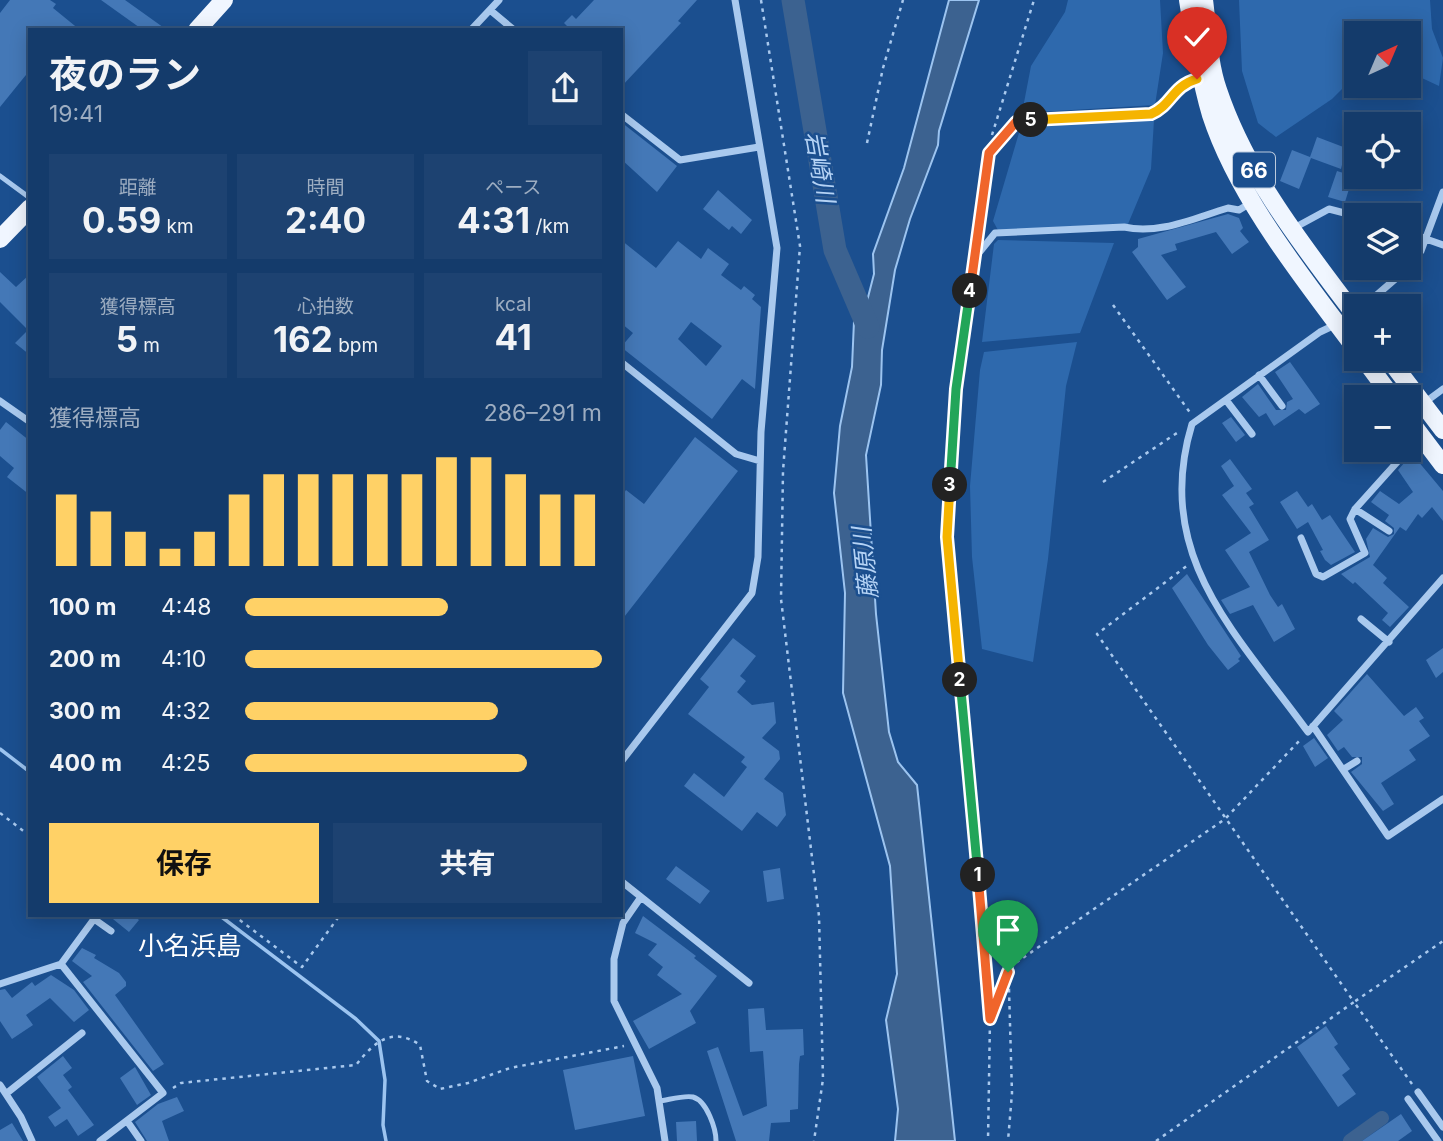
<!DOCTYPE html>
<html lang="ja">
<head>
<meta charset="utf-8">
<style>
  :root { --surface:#143b6b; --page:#1d4271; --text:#f1f3f6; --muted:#9dadc1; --line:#33557e; --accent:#ffd166 }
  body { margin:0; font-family:Inter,"Noto Sans JP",sans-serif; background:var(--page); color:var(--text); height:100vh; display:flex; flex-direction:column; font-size:26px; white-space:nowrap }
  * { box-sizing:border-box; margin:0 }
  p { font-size:23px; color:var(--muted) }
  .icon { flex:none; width:38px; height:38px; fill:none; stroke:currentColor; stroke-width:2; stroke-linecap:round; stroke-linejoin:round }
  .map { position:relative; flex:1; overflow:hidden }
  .side { position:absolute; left:28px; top:28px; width:595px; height:889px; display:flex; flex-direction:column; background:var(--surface); border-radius:0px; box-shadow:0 4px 18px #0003,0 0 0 2px var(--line) }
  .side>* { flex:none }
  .needle { width:46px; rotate:44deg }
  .controls { position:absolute; left:1344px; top:21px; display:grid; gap:14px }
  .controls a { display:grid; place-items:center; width:77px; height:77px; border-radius:0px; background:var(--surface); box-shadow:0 4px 18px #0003,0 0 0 2px var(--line); font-size:35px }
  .pin { position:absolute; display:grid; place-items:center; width:60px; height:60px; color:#fff; margin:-72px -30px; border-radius:50% 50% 50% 0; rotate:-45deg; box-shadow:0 0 7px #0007 }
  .pin .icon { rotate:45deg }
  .km { position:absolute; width:35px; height:35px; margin:-18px; border-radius:50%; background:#222; color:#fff; font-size:19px; line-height:35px; text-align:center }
  .round { display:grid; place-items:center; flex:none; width:74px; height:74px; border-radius:0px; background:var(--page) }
  .summary { display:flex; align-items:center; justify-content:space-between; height:119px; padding:0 21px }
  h1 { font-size:38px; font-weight:700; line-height:52px }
  .stats { display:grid; grid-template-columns:repeat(3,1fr); gap:10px; height:119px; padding:7px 21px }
  .stats div { display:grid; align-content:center; border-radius:0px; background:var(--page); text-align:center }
  .stats b { font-size:35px; font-weight:700 }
  .stats small { font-size:19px; font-weight:400 }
  .stats p { font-size:19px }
  .chart { height:196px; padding:14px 21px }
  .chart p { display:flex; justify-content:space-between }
  .chart svg { width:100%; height:126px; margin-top:7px; stroke:var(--accent); stroke-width:6 }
  .action { display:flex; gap:14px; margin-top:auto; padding:14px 21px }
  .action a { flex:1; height:80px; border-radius:0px; background:var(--accent); color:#111; font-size:28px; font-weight:700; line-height:80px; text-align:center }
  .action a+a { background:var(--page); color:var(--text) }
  ul { padding:0 21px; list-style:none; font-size:23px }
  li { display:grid; grid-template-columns:112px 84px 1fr; align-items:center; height:52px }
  li i { height:18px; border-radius:9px; background:var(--accent) }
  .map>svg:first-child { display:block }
  .green { fill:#2e69ad }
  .water { fill:#3c6290; stroke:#9cc4f0; stroke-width:2 }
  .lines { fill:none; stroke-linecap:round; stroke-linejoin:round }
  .stream { stroke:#9cc4f0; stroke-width:3.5 }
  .canal { stroke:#3c6290; stroke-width:14 }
  .river { stroke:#3c6290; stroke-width:23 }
  .building { fill:#4478b7; fill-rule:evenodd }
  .path { stroke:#a9c9ee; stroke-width:2.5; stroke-dasharray:3.5 5; stroke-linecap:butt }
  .service { stroke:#a9c9ee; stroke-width:5 }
  .minor { stroke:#a9c9ee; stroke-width:7 }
  .primary { stroke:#f0f6ff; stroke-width:18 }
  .split-1-casing { stroke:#fff; stroke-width:14 }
  .split-2-casing { stroke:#fff; stroke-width:14 }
  .split-3-casing { stroke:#fff; stroke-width:14 }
  .split-4-casing { stroke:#fff; stroke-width:14 }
  .split-5-casing { stroke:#fff; stroke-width:14 }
  .split-6-casing { stroke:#fff; stroke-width:14 }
  .split-1 { stroke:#f0652b; stroke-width:9 }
  .split-2 { stroke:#22a559; stroke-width:9 }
  .split-3 { stroke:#f5b400; stroke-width:9 }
  .split-4 { stroke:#22a559; stroke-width:9 }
  .split-5 { stroke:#f0652b; stroke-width:9 }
  .split-6 { stroke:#f5b400; stroke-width:9 }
  .labels { text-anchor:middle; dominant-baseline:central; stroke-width:5; stroke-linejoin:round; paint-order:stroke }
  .shield { fill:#1b4f8f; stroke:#bbcadd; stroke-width:2 }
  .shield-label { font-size:21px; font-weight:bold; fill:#fff }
  .water-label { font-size:24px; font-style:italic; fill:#b5d3f5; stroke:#1b4f8f }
  .quarter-label { font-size:26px; fill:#fff; stroke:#1b4f8f }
</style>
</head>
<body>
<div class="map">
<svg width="1443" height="1141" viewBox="0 0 1443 1141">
  <rect width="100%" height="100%" fill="#1b4f8f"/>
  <path class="green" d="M1068,0H1160L1163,53L1155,105L1022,113L1031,66L1065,12Z
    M1239,0H1430L1432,29L1443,58L1439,86L1409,72V33H1356V75L1332,99L1276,137L1258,123L1242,71Z
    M1154,120L1151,169L1128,224L999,232L993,221L1021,126Z
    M998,240L1114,243L1080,333L982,342L994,244Z
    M1077,342L1066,386L1048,559L1033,662L982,649L972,557L970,486L980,370L984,352Z"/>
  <path class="water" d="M949,0H979L939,131L938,145L910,219L895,270L882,350L881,385L866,455L876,614L889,732L898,762L917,785L955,1141H895L898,1109L886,1020L897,974L890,866L843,693L845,593L834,493L840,426L852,367L854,321L866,305L874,274L873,254L904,168Z"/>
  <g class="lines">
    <path class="stream" d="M0,749L30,772
      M219,915L356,1019L379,1041L385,1080L383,1125L386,1141"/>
    <path class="canal" d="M1350,1141L1382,1118"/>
    <path class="river" d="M793,0L835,250L868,327"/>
  </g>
  <path class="building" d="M10,0H50L56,4L53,8L80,30H30V70L0,107V13Z
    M101,0H125L167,30H143Z
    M594,0H697L678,21L681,23L621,87V30H565L568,27L564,23L572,15L576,19Z
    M621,122L677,166L657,192L621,159Z
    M1317,137L1346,148L1341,169L1311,158L1299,189L1280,181L1292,150L1310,157Z
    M1337,171L1353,176L1345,202L1328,197Z
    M718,190L752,220L741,234L732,226L729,230L703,209Z
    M1228,214L1239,218L1243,228L1240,231L1249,242L1232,254L1216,232L1175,244L1177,250L1161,255L1186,287L1167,300L1132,252L1138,247V239Z
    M621,240L656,268L678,241L701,259L708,248L729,264L721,275L741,290L744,286L755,295L752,299L761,307L755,389L742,379L712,419L621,347L633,333L621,323ZM691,322L722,346L706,366L678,339Z
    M0,272L16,287L30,274V355L15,343L28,330L0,302Z
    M1290,362L1320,404L1305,414L1299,409L1274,426L1266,413L1259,417L1242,397L1258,384L1276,410H1286L1287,402L1293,399L1275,372Z
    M1231,417L1245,435L1236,442L1222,423Z
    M6,422L30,441V495L7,477L14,468L0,456V430Z
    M695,437L738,471L621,621V497L626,490L644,504Z
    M1412,454L1443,491V521L1432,507L1422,518L1418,514L1406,531L1400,527L1373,565L1387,578L1383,583L1409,607L1390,627L1382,620L1388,613L1355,582L1353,584L1341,574L1370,557L1366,539L1373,528L1388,537L1394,534V528L1385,521L1389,515L1371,502L1380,491L1399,504L1413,492L1398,470Z
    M1230,459L1252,489L1246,493L1254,504L1249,507L1269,540L1249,552L1270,595L1278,607L1282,604L1295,629L1274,642L1253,605L1230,614L1221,600L1250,587L1225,550L1251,533L1222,495L1234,486L1221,466Z
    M1297,491L1308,507L1312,504L1322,520L1330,515L1355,552L1331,565L1325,560L1320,551L1323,550L1308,522L1297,529L1280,502Z
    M1187,574L1241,656L1238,659L1240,661L1228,670L1208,645L1172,588Z
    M733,638L756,656L740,676L746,681L737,692L752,705L774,702L776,723L762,738L779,751L780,759L764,779L783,793L786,815L777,827L757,812L742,831L684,786L694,773L724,797L747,767L741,762L745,757L688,714L709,687L700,679Z
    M1443,648V672L1436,678L1426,660Z
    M1367,674L1404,716L1416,707L1424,718L1419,721L1430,736L1409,750L1416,760L1381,783L1394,804L1383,811L1351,772L1362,764V757H1352L1344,747L1338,751L1327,735L1343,720L1334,711Z
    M1314,738L1328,758L1315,767L1303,746Z
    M676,866L710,891L700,904L666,879Z
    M780,868L784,899L767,902L763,871Z
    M108,915H133L139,920L129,932Z
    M643,916L696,956L694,958L717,976L690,1011L696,1023L649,1049L633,1021L682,994L657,975L663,967L648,955L657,944L635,933Z
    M82,948L96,955L94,958L119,973L126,982V986L115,995L164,1064L153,1071L83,982L92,976L72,961Z
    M51,975L74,990L89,1010L74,1022L50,998L26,1015L33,1025L12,1039L0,1021V990L5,989L12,998L32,982L35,986Z
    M764,1008L766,1030L803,1029L804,1055L800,1056L799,1064L798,1109L790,1110V1122L771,1123L769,1141H736L707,1051L718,1047L743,1116L767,1106L763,1051L750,1052L748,1009Z
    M1326,1026L1338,1044L1334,1047L1350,1069L1342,1075L1356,1094L1338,1107L1297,1047Z
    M63,1056L72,1068L63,1075L72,1087L68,1090L94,1125L78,1136L67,1119L55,1127L48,1117L61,1108L37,1077Z
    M633,1056L645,1116L575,1130L563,1070Z
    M135,1067L151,1095L137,1105L120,1078Z
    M177,1097L184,1111L162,1121L169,1141H147L135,1122L158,1104Z
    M1401,1114L1412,1131L1398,1141H1362Z
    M696,1121L697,1141H677L676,1122Z
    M12,1123L23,1141H0V1130Z"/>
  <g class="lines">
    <path class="path" d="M761,0L800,246L783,471L781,599L819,916L823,1079L814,1141
      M992,135L1034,0
      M867,143L883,68L903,0
      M977,238L988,162
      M973,269L955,389L947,537L990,1019L988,1141
      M1113,305L1191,414
      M1103,482L1180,431
      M0,813L30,836
      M233,915L302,967L340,915
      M1006,981L1009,989L1012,1093L1008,1141
      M991,1016L1014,964L1225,819L1301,739
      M1412,1084L1354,1002L1443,941
      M173,1088L181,1083L356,1065C374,1042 392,1026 420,1045L427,1081L440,1089L468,1083L510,1068L624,1046
      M1156,1141L1354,1002L1097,634L1188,565"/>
    <path class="service" d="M0,176L30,198
      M659,1101C668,1100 684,1095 693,1097C707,1101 716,1129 716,1141"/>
    <path class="minor" d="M490,10L514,30
      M471,30L499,0
      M621,114L680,160L759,147
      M989,153L1020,120L1151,114C1173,105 1173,85 1201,78
      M1294,228L1329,209L1356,216
      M1409,233L1443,245
      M974,259L995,233L1124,227C1159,235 1194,218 1228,208L1239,210L1252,202
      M1409,267L1421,251L1443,192
      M1364,306L1408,268
      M1337,324L1320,332L1192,424C1152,556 1237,634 1308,732L1443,578
      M621,362L736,454L760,461
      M1259,375L1282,406
      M1226,400L1252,434
      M0,401L30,422
      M1424,403L1443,389
      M1355,509L1389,531
      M1301,538L1316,574L1323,577L1365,553L1350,519L1355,509L1408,450
      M1361,619L1389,642
      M1313,726L1388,836L1443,799
      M621,762L752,593L758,557L761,432L777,248L735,0
      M1344,769L1357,761
      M621,881L749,983
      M641,897L623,923L614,959V1001L657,1088L665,1141
      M94,919L111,931
      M61,964L163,1093L100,1141
      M0,984L61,964L97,915
      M0,1085L21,1117L32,1141
      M1418,1092L1443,1127
      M7,1093L82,1033
      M1408,1099L1438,1141
      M127,1121L141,1141"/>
    <path class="primary" d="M1188,0C1194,38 1200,77 1211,115C1238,198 1304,279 1356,349
      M1204,0C1208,30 1208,61 1218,90C1246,174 1303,246 1356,316
      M197,30L224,0
      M0,239L30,208
      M1364,359L1392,397
      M1389,359L1443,430
      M1409,420L1443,465"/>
  </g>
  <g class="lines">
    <defs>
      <path id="split-1" d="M978,875L990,1019L1008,972"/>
      <path id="split-2" d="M960,680L978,875"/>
      <path id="split-3" d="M950,485L947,537L960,680"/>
      <path id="split-4" d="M950,485L956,389L970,291"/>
      <path id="split-5" d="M970,291L989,153L1016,122L1031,120"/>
      <path id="split-6" d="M1031,120L1151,114C1172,105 1172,86 1197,79"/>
    </defs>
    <use href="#split-1" class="split-1-casing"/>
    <use href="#split-2" class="split-2-casing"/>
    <use href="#split-3" class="split-3-casing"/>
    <use href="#split-4" class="split-4-casing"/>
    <use href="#split-5" class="split-5-casing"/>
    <use href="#split-6" class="split-6-casing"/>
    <use href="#split-1" class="split-1"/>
    <use href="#split-2" class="split-2"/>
    <use href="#split-3" class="split-3"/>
    <use href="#split-4" class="split-4"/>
    <use href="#split-5" class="split-5"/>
    <use href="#split-6" class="split-6"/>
  </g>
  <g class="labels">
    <rect class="shield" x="1233" y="152.5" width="42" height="35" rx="5"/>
    <g class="shield-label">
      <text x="1254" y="170">66</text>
    </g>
    <g class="water-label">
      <text transform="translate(820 167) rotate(80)">岩崎川</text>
      <text transform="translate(865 563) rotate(-96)">藤原川</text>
    </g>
    <g class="quarter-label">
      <text x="190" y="945">小名浜島</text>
    </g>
  </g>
</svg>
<div class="controls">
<a><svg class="needle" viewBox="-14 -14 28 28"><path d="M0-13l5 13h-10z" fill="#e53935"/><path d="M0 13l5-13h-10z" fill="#9dadc1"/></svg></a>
<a><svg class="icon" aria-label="locate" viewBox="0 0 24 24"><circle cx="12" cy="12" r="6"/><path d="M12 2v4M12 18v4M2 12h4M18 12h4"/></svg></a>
<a><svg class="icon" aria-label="layers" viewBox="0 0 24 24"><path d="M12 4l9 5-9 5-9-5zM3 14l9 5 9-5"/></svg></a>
<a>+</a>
<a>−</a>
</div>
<div class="pin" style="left:1008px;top:972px;background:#1e9e55"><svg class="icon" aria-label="arrive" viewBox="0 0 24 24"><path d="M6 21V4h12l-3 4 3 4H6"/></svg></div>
<div class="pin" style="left:1197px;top:79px;background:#d93025"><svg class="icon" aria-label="check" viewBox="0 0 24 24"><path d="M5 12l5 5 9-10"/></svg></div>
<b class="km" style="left:978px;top:875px">1</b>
<b class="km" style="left:960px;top:680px">2</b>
<b class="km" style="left:950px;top:485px">3</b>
<b class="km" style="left:970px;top:291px">4</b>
<b class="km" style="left:1031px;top:120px">5</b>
<section class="side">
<div class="summary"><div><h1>夜のラン</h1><p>19:41</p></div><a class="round"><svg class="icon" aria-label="share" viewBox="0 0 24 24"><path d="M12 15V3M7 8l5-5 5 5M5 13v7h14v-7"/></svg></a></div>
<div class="stats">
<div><p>距離</p><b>0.59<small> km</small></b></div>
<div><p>時間</p><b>2:40</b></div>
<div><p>ペース</p><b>4:31<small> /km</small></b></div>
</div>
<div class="stats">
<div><p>獲得標高</p><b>5<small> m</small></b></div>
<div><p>心拍数</p><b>162<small> bpm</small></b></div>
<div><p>kcal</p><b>41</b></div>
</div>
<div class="chart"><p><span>獲得標高</span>286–291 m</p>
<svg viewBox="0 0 160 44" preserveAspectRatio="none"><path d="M5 44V19M15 44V25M25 44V32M35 44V38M45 44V32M55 44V19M65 44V12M75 44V12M85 44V12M95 44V12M105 44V12M115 44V6M125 44V6M135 44V12M145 44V19M155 44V19"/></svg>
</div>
<ul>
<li><b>100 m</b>4:48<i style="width:57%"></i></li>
<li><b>200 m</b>4:10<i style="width:100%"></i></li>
<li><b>300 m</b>4:32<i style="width:71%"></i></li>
<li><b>400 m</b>4:25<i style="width:79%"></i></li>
</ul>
<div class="action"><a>保存</a><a>共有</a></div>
</section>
</div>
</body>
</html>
